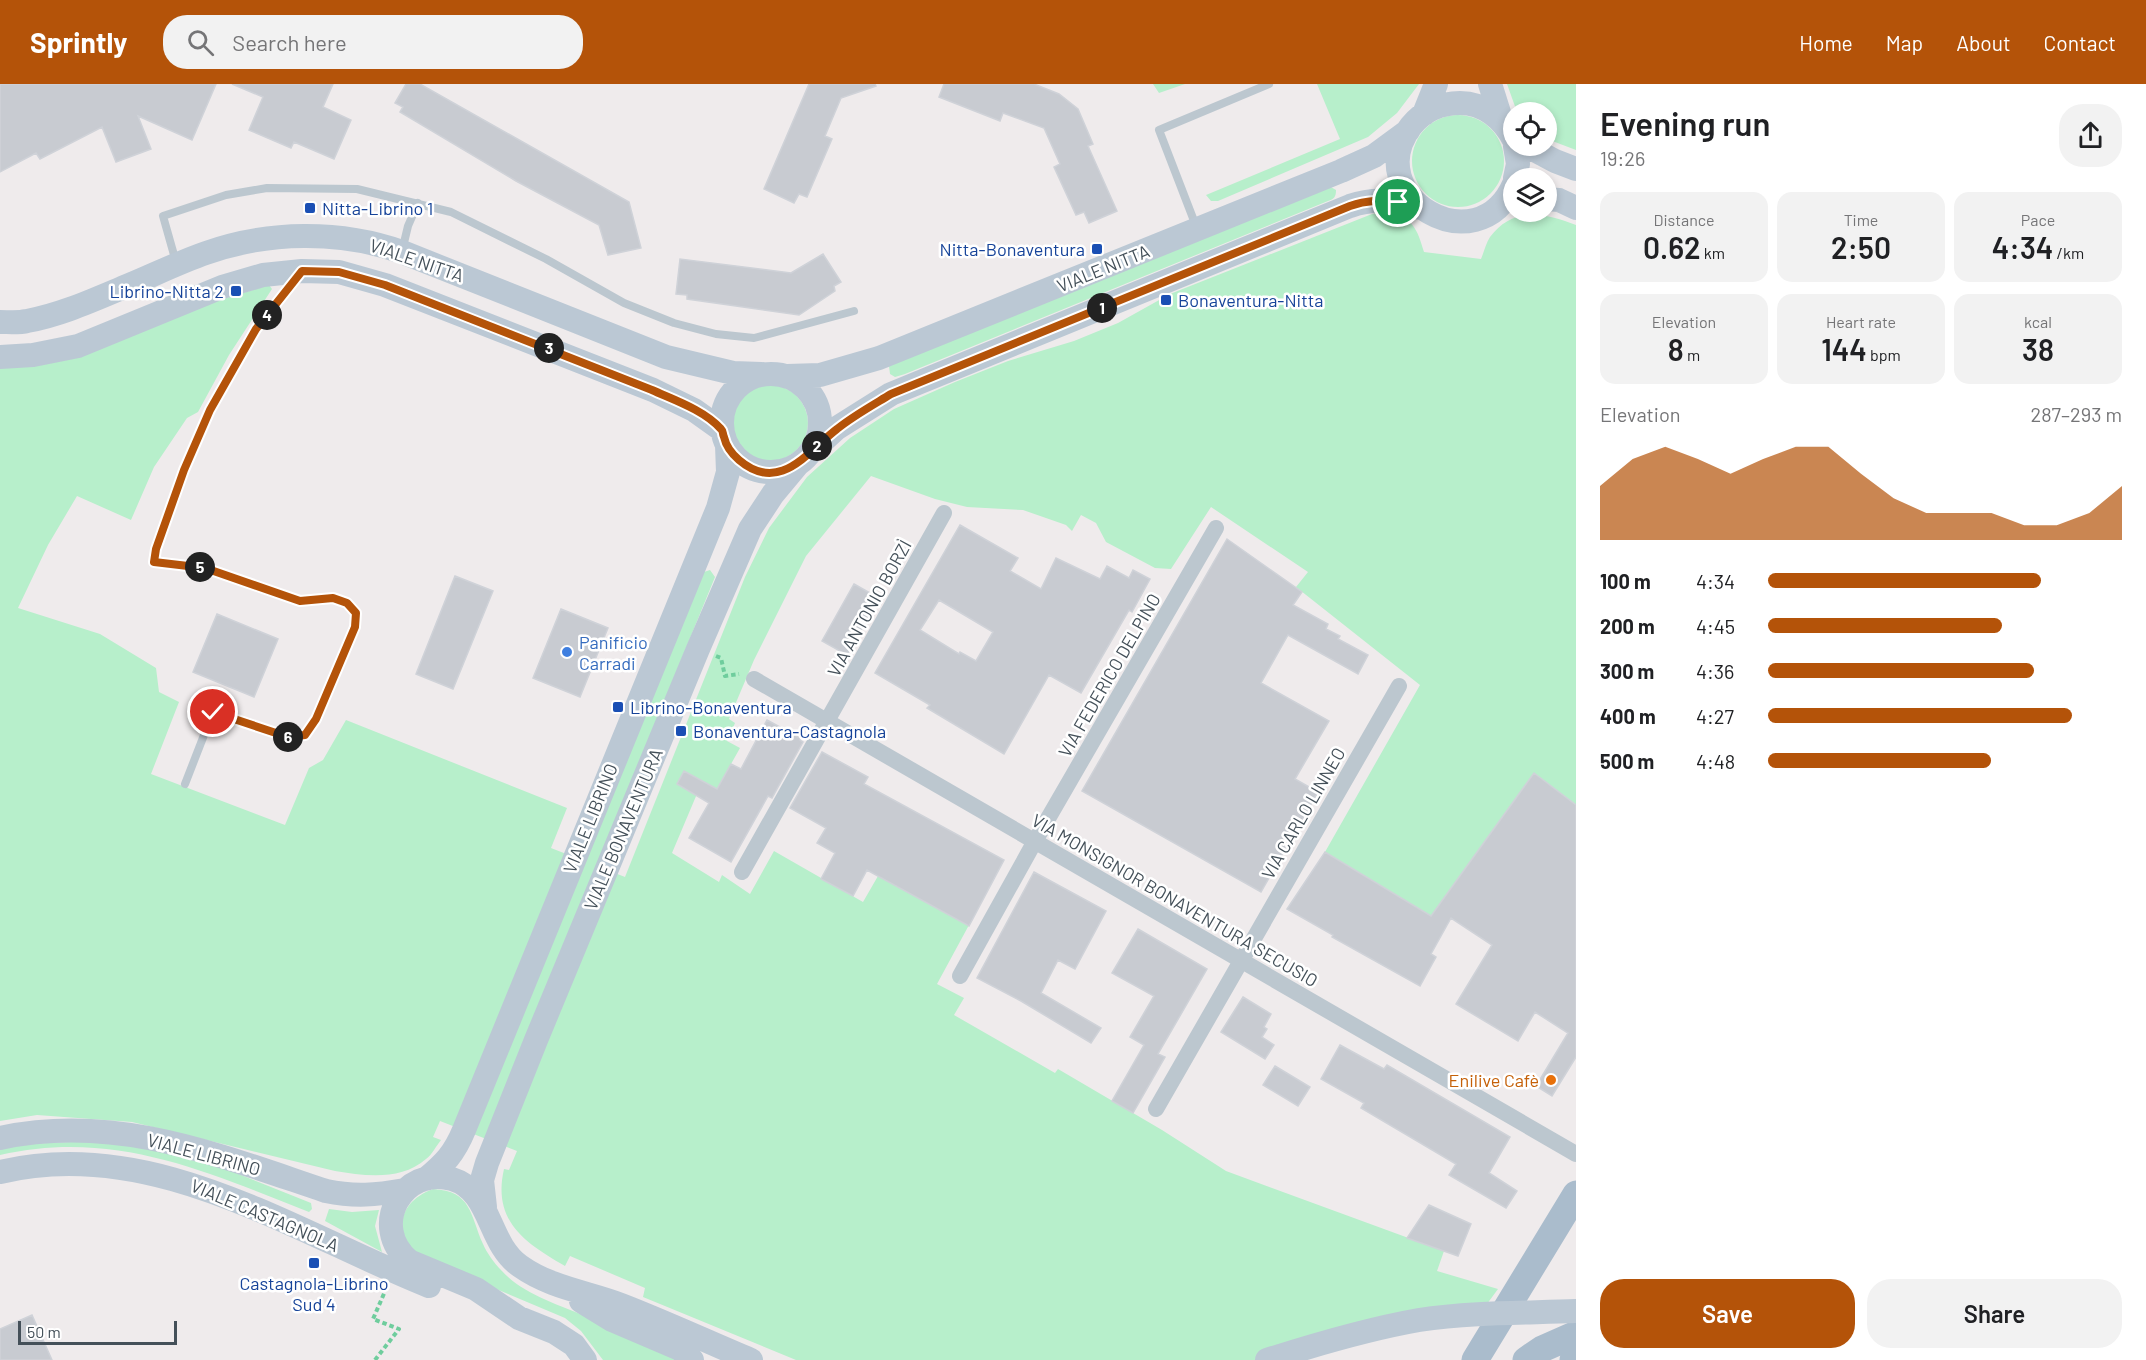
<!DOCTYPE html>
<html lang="en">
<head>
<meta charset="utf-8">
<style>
  :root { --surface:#fff; --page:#f2f2f2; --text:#202124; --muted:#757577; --accent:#b45309 }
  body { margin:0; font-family:Barlow,sans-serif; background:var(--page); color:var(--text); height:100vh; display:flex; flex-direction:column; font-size:22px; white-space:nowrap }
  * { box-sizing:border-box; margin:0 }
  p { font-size:20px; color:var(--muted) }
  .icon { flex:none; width:33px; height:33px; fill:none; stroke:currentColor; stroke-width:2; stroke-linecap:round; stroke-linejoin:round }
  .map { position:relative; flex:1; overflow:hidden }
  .panel { display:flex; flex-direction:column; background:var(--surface); width:570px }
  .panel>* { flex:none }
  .buttons { position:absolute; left:1503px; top:18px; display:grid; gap:12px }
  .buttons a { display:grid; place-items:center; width:54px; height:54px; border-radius:50%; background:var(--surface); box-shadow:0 3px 9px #0003; font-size:30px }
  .scale { position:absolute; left:18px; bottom:15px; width:159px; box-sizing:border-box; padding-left:6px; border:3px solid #445059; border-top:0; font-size:16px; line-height:21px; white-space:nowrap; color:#445059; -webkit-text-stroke:4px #fff; paint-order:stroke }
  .pin { position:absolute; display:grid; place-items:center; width:51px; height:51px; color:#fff; margin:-26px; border:3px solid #fff; border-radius:50%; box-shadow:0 2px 6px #0007 }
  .km { position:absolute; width:30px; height:30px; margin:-15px; border-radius:50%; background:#222; color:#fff; font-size:16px; line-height:30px; text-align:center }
  .round { display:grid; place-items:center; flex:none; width:63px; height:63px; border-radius:24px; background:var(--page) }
  .headline { display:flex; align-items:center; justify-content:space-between; height:102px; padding:0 24px }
  h1 { font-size:33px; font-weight:600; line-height:45px }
  .figures { display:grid; grid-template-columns:repeat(3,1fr); gap:9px; height:102px; padding:6px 24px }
  .figures div { display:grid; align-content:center; border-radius:15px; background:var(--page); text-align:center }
  .figures b { font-size:30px; font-weight:600 }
  .figures small { font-size:16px; font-weight:400 }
  .figures p { font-size:16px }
  .chart { height:168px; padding:12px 24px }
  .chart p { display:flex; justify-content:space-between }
  .chart svg { width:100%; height:108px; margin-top:6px; fill:var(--accent); opacity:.7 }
  .cta { display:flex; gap:12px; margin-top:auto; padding:12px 24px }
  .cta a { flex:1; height:69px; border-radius:24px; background:var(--accent); color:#fff; font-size:24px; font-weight:600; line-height:69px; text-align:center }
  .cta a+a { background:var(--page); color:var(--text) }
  ul { padding:0 24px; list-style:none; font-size:20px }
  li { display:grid; grid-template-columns:96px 72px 1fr; align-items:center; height:45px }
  li i { height:15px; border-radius:8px; background:var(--accent) }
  header { display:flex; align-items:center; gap:36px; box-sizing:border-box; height:84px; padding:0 30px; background:var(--accent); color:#fff }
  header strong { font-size:28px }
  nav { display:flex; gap:33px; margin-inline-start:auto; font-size:21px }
  .search { width:420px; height:54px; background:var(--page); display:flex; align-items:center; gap:15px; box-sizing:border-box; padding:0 21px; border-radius:24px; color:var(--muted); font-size:22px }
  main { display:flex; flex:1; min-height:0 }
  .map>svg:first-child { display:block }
  .green { fill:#b7efcb }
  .building { fill:#c8cbd1; stroke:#cfd2d8; stroke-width:1.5; fill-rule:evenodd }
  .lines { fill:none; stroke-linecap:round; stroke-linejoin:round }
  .path { stroke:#6fcd9d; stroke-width:4; stroke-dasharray:4.5 3; stroke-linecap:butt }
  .service { stroke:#bcc7cf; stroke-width:8 }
  .minor { stroke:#bcc7cf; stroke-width:16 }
  .secondary { stroke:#bbc8d4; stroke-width:24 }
  .primary { stroke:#aabccc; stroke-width:27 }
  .secondary-bridge { stroke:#bbc8d4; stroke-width:24 }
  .route-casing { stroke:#fff; stroke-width:12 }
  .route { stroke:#b45309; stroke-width:8 }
  .transit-dot { fill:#1a4fb4; stroke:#fff; stroke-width:2 }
  .shop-dot { fill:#3f7fe0; stroke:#fff; stroke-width:2 }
  .food-dot { fill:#e8710a; stroke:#fff; stroke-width:2 }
  .labels { text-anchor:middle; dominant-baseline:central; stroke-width:5; stroke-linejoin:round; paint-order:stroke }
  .transit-label { font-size:18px; fill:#164399; stroke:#fff; text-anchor:start }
  .street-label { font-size:18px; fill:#445059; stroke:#fff }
  .shop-label { font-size:18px; fill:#366cbe; stroke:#fff; text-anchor:start }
  .food-label { font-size:18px; fill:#c56008; stroke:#fff; text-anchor:end }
</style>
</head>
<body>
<header>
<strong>Sprintly</strong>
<div class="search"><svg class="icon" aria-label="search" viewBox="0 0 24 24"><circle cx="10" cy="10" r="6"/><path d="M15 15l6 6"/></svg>Search here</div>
<nav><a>Home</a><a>Map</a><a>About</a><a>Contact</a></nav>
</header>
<main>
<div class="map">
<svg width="1576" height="1276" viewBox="0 0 1576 1276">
  <rect width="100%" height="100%" fill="#efebec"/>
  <path class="green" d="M1153,0H1185L1159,9Z
    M1317,0H1419L1397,29L1368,53L1218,117H1211L1206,111L1340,55Z
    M1507,0H1576V66L1547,55L1546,28H1517Z
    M1412 77a46 46 0 1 1 92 0a46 46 0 1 1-92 0Z
    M1329,102L1336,106C1336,113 1334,115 1328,117L905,290L895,293L890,290L889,282Z
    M1387,128C1413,134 1417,144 1424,168L1481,175C1484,168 1486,159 1490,153C1513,122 1545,129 1576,141V721L1534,690L1431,832L1325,768L1420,601L1296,503L1308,488L1211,423L1171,485L1155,484L1106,458L1096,439L1081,431L1072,447L1066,441L1023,426L967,423L935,415L871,392L806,472L754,576L729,635L735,639L727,657L740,664L717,705L702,698L672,769L719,798L722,791L750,810L774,767L863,818L878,792L969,841L937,900L964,914L954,931L1055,989L1058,985L1162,1046L1226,1087L1444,1167L1437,1187L1498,1205L1473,1239L1363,1249L1301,1276H796L643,1213L645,1204L570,1172L565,1182C525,1159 492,1137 504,1085L509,1086L517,1067L440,1037L433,1053L441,1056C436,1062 432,1071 426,1075C401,1097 365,1092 335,1087L132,1038L37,1031L0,1037V283L269,201L272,205L229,271L198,328L187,334L154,383L131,436L77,412L48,461L18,524L100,550L156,584L159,608L179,618L151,690L285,741L309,684L323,676L346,636L567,724L551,764L584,777L704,488L710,486L715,493L597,782L625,793L745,493L769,444L807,393L850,354L894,325L955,298L1008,277L1074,257L1118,239L1170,210L1372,130Z
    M732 339a38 38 0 1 1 76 0a38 38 0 1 1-76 0Z
    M118,1056L231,1087L311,1119L312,1125L309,1128C205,1087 114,1045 0,1071V1061Z
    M433,1105C472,1107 470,1131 483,1160C487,1169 494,1179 501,1186C522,1210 557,1220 585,1232C614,1244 642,1255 670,1267L681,1276H603L581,1247L565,1234L420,1173C392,1149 398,1118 433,1105Z
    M329,1125L352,1128L379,1126L375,1142L382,1168L325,1137Z"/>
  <path class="building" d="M0,0H216L192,56L138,32L151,65L116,78L102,43L40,75L36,69L0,88Z
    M232,0H333L323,23L351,36L334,75L294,58L291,64L249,46L263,13Z
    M406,0H420L629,118L641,164L608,171L599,141L516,97L400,28L403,23L395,19Z
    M809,0H875L876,2L841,14L825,52L832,55L807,113L799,110L794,119L764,105Z
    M944,0H1034L1059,10L1078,25L1093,60L1088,62L1117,127L1089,139L1084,128L1076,131L1054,83L1060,80L1044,44L1003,29L1000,37L939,13Z
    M823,170L841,198L834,202L835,207L799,231L687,215V211L676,210L680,175L791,189Z
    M960,441L1018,474L1010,487L1041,505L1056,474L1100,495L1107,482L1129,494L1133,486L1150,495L1132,528L1129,526L1081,609L1049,591L1004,670L927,624L930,621L875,589ZM939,516L993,548L976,577L960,568L959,570L920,546Z
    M1227,455L1302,508L1293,521L1328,540L1326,545L1340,552L1338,555L1368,571L1358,590L1288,551L1261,599L1329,637L1295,695L1318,708L1261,808L1082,707Z
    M455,492L493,507L453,605L416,590Z
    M854,500L879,514L847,571L822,557Z
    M561,525L608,544L580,613L533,594Z
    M217,530L278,555L254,613L193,588Z
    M767,636L800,654V656L803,658L772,714L768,712L731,778L689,754L709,719L677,700L684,687L717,705L731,680L741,685Z
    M822,668L868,693L864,700L1004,776L969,842L867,786L853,812L821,795L835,769L817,759L826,744L790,724Z
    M1534,689L1576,721V973L1552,1012L1536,1002L1568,949L1535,928L1518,957L1456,920L1492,861L1451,834L1431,870L1436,873L1420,902L1332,853L1333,851L1287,825L1325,768L1431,832Z
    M1034,788L1106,827L1075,885L1058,876L1041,909L1101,944L1091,959L1021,917L977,894Z
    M1138,845L1207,885L1158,970L1165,973L1133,1029L1112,1017L1144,961L1130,953L1154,912L1112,889Z
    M1243,913L1271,930L1264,943L1267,945L1262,953L1274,961L1265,975L1221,948Z
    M1340,961L1384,985L1387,981L1510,1053L1489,1089L1517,1107L1506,1124L1449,1091L1456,1080L1361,1024L1364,1019L1321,995Z
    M1275,982L1310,1003L1298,1022L1263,1001Z
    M1429,1121L1471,1140L1458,1172L1407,1154Z
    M32,1231L52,1276H0V1245Z"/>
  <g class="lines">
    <path class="path" d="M716,572L721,574L725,592L739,590
      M375,1276L399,1245L373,1235L386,1205"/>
    <path class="service" d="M1196,142L1159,46L1269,0
      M402,167L408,142L418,119
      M176,178L163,132L226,111L267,104L357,105L451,128L546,175L624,219L674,239L716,250L754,254L854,227
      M185,700L213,628L288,653L305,651L316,635L355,543L356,529L347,519L333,514L300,517L205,484L155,478L157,465L185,386L210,326L256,245L298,192"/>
    <path class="minor" d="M754,595L1576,1070
      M742,788L944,429
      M960,892L1035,757L1216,444
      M1156,1025L1399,602"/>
    <path class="secondary" d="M1490,0L1502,38
      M1424,30L1436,0
      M1514,56C1503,35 1484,19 1460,19C1441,19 1423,27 1411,42C1358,112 1478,183 1514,100
      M1515,62L1518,80L1515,94
      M1527,62L1555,77L1576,85
      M1546,115L1559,116L1576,124
      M0,238C9,238 19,239 27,237C60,231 91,217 122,204C150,193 177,179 206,169C268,147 340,146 402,168L666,273L733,289L761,290
      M0,273L33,271L78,262L222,203L263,191L302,187L339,188L385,201L653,306L694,326L722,346
      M722 339a49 49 0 1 1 98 0a49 49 0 1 1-98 0Z
      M787,292L820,291L879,274L1341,87L1374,72L1408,47
      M813,366L837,344L891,310L1350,122C1377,113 1393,117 1420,124
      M0,1054C116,1029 218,1071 326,1107C355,1113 376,1111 405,1106
      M0,1088C152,1051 294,1148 429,1202
      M426,1095C445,1079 454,1070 464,1046L718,424L728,388L727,361
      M485,1123L482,1096L487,1079L536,956L698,565L750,445L773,410L798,380
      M581,1217L612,1236L680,1265L692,1276
      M585,1276L574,1261L554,1248L519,1234L476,1205L409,1177C368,1142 403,1081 452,1095C492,1107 487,1159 520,1182C551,1204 587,1208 621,1221C665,1238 708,1258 751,1276"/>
    <path class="primary" d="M1475,1276L1576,1110
      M1526,1276L1542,1265L1576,1250
      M1573,1276L1576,1275"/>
    <path class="secondary-bridge" d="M1267,1276C1317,1260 1368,1245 1419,1236C1471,1228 1524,1229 1576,1227"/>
  </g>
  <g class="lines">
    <defs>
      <path id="route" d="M213,628L288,653L305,651L316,635L355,543L356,529L347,519L333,514L300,517L205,484L154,478L156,465L184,386L210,326L256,245L302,187L339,188L385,201L652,306C674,316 704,326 721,345C724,348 722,349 724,353C726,362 732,370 739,376C780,411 808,367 837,345C853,332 873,321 891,310L1350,122C1367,116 1380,116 1398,118"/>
    </defs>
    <use href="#route" class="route-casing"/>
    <use href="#route" class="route"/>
  </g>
  <g class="transit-dot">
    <rect x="304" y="118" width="12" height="12" rx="3"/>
    <rect x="1091" y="159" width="12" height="12" rx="3"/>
    <rect x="230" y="201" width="12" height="12" rx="3"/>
    <rect x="1160" y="210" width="12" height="12" rx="3"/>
    <rect x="612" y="617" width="12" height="12" rx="3"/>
    <rect x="675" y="641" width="12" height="12" rx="3"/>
    <rect x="308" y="1173" width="12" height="12" rx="3"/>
  </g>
  <circle class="shop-dot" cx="567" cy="568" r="6"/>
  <circle class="food-dot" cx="1551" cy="996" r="6"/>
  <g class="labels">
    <g class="transit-label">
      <text x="322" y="124">Nitta-Librino 1</text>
      <text x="1085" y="165" text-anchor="end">Nitta-Bonaventura</text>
      <text x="224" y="207" text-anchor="end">Librino-Nitta 2</text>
      <text x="1178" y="216">Bonaventura-Nitta</text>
      <text x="630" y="623">Librino-Bonaventura</text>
      <text x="693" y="647">Bonaventura-Castagnola</text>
      <text x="314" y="1199" text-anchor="middle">Castagnola-Librino<tspan x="314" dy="21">Sud 4</tspan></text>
    </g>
    <g class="street-label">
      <text transform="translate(417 176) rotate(19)">VIALE NITTA</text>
      <text transform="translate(1103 184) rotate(-22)">VIALE NITTA</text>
      <text transform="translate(869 524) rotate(-61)">VIA ANTONIO BORZÌ</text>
      <text transform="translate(1109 591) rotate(-60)">VIA FEDERICO DELPINO</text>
      <text transform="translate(1303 729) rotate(-60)">VIA CARLO LINNEO</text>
      <text transform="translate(590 734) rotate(-68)">VIALE LIBRINO</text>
      <text transform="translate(623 745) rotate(-67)">VIALE BONAVENTURA</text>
      <text transform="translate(1175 816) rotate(30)">VIA MONSIGNOR BONAVENTURA SECUSIO</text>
      <text transform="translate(204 1070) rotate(15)">VIALE LIBRINO</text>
      <text transform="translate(265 1131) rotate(23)">VIALE CASTAGNOLA</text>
    </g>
    <g class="shop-label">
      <text x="579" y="558">Panificio<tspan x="579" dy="21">Carradi</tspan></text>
    </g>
    <g class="food-label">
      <text x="1539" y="996">Enilive Cafè</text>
    </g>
  </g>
</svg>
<div class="buttons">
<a><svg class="icon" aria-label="locate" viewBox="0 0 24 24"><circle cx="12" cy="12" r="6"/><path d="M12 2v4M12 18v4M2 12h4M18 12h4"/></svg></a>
<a><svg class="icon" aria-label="layers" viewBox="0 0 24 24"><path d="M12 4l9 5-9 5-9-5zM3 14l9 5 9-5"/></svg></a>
</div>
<div class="scale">50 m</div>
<div class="pin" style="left:1398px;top:118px;background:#1e9e55"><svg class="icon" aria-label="arrive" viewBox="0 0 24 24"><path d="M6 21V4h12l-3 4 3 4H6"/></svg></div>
<div class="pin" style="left:213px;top:628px;background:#d93025"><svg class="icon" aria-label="check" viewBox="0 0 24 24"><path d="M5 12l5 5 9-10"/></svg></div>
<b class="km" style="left:1102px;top:224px">1</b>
<b class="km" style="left:817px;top:362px">2</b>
<b class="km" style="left:549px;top:264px">3</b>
<b class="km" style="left:267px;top:231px">4</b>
<b class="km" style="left:200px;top:483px">5</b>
<b class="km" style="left:288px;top:653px">6</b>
</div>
<section class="panel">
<div class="headline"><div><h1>Evening run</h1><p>19:26</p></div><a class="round"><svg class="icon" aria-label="share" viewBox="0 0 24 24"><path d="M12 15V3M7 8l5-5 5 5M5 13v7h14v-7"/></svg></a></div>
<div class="figures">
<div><p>Distance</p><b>0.62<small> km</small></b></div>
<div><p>Time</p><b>2:50</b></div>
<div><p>Pace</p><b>4:34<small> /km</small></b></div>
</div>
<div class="figures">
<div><p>Elevation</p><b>8<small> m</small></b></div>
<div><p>Heart rate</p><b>144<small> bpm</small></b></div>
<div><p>kcal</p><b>38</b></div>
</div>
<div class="chart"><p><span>Elevation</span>287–293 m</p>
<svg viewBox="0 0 160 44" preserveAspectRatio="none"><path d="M0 44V22L10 11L20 6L30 11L40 17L50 11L60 6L70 6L80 17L90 27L100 33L110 33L120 33L130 38L140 38L150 33L160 22V44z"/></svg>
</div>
<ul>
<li><b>100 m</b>4:34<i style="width:77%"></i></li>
<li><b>200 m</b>4:45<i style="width:66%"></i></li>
<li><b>300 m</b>4:36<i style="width:75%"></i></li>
<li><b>400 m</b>4:27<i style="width:86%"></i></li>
<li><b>500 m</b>4:48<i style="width:63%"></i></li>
</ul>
<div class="cta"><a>Save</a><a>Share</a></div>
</section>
</main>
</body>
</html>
